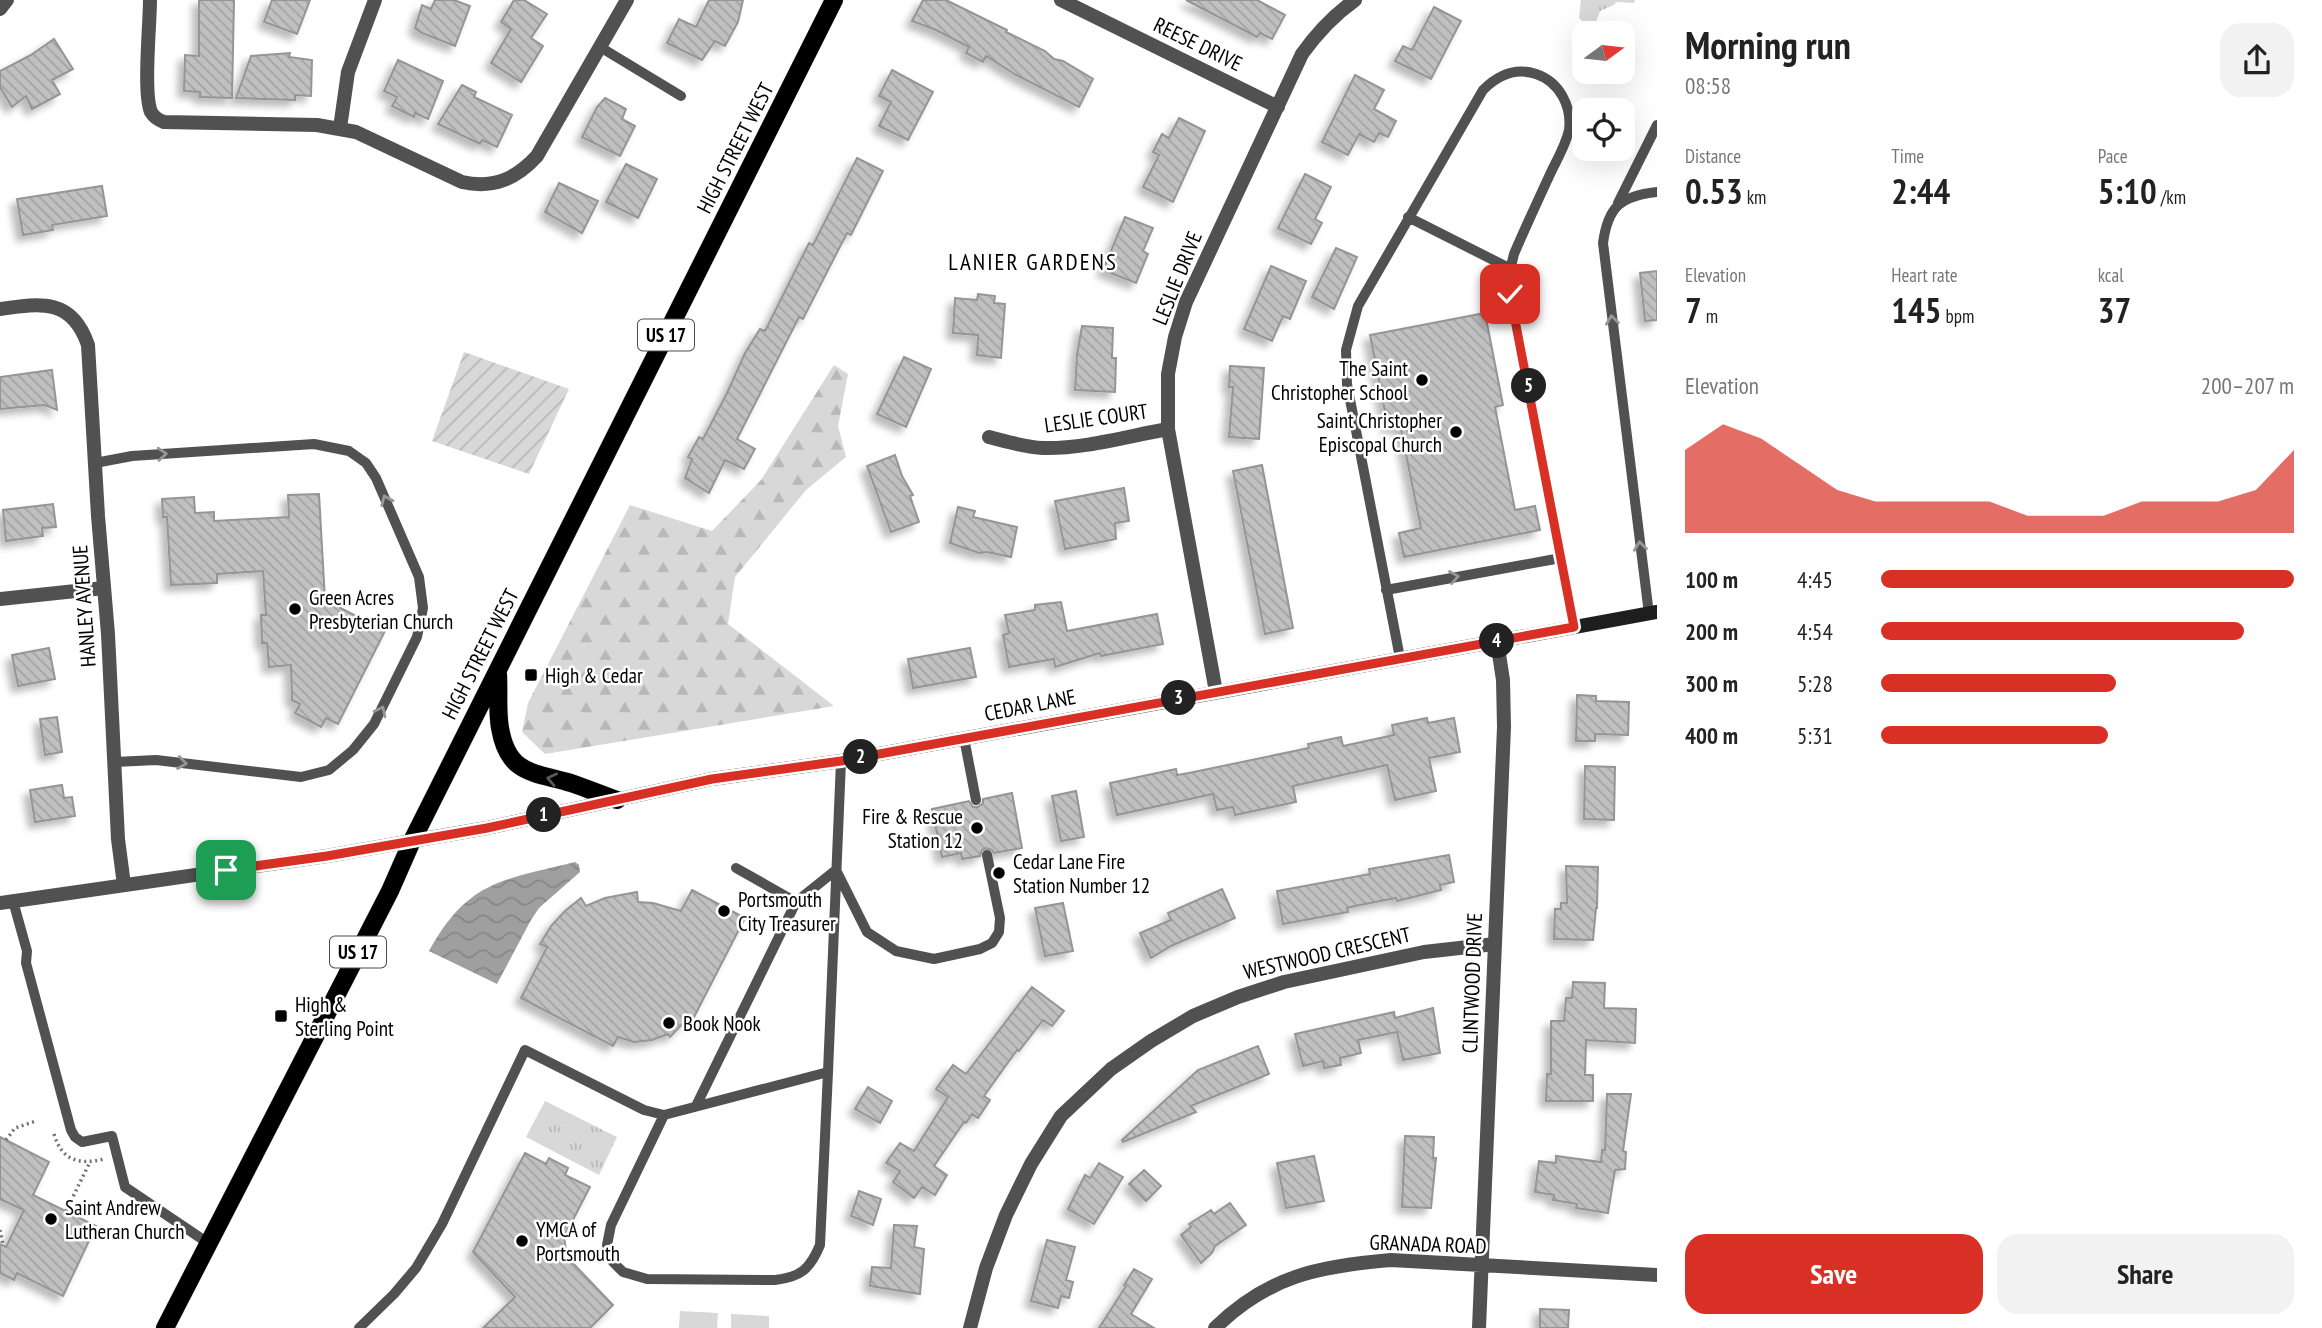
<!DOCTYPE html>
<html lang="en">
<head>
<meta charset="utf-8">
<style>
  :root { --surface:#fff; --page:#f2f2f2; --text:#222; --muted:#767676; --accent:#d93025 }
  body { margin:0; font-family:"PT Sans Narrow",sans-serif; background:var(--page); color:var(--text); height:100vh; display:flex; flex-direction:column; font-size:26px; white-space:nowrap }
  * { box-sizing:border-box; margin:0 }
  p { font-size:23px; color:var(--muted) }
  .icon { flex:none; width:38px; height:38px; fill:none; stroke:currentColor; stroke-width:2; stroke-linecap:round; stroke-linejoin:round }
  .map { position:relative; flex:1; overflow:hidden }
  .details { display:flex; flex-direction:column; background:var(--surface); width:665px }
  .details>* { flex:none }
  .needle { width:46px; rotate:75deg }
  .tools { position:absolute; left:1572px; top:21px; display:grid; gap:14px }
  .tools a { display:grid; place-items:center; width:63px; height:63px; border-radius:14px; background:var(--surface); box-shadow:0 7px 28px #0002; font-size:35px }
  .pin { position:absolute; display:grid; place-items:center; width:60px; height:60px; color:#fff; margin:-30px; border-radius:14px; box-shadow:0 4px 10px #0006 }
  .km { position:absolute; width:35px; height:35px; margin:-18px; border-radius:50%; background:#222; color:#fff; font-size:19px; line-height:35px; text-align:center }
  .round { display:grid; place-items:center; flex:none; width:74px; height:74px; border-radius:21px; background:var(--page) }
  .headline { display:flex; align-items:center; justify-content:space-between; height:119px; padding:0 28px }
  h1 { font-size:38px; font-weight:700; line-height:52px }
  .metrics { display:grid; grid-template-columns:repeat(3,1fr); gap:10px; height:119px; padding:7px 28px }
  .metrics div { display:grid; align-content:center }
  .metrics b { font-size:35px; font-weight:700 }
  .metrics small { font-size:19px; font-weight:400 }
  .metrics p { font-size:19px }
  .chart { height:196px; padding:14px 28px }
  .chart p { display:flex; justify-content:space-between }
  .chart svg { width:100%; height:126px; margin-top:7px; fill:var(--accent); opacity:.7 }
  .button { display:flex; gap:14px; margin-top:auto; padding:14px 28px }
  .button a { flex:1; height:80px; border-radius:21px; background:var(--accent); color:#fff; font-size:28px; font-weight:700; line-height:80px; text-align:center }
  .button a+a { background:var(--page); color:var(--text) }
  ul { padding:0 28px; list-style:none; font-size:23px }
  li { display:grid; grid-template-columns:112px 84px 1fr; align-items:center; height:52px }
  li i { height:18px; border-radius:9px; background:var(--accent) }
  main { display:flex; flex:1; min-height:0 }
  .map>svg:first-child { display:block }
  .grass { fill:#d8d8d8 }
  .forest { fill:url(#forest-firs) }
  .park { fill:url(#park-tufts) }
  .garden { fill:url(#garden-furrows) }
  .water { fill:url(#water-waves) }
  .building { fill:url(#building-back-hatch); stroke:#959595; stroke-width:2; filter:url(#shadow) }
  .lines { fill:none; stroke-linecap:round; stroke-linejoin:round }
  .primary-casing { stroke:#dbdbdb; stroke-width:19 }
  .path { stroke:#737373; stroke-width:3.5; stroke-dasharray:2 3.5; stroke-linecap:butt }
  .service { stroke:#515151; stroke-width:10 }
  .minor { stroke:#515151; stroke-width:14 }
  .tertiary { stroke:#515151; stroke-width:14 }
  .secondary { stroke:#1e1e1e; stroke-width:14 }
  .primary { stroke:#000; stroke-width:18 }
  .oneway { stroke:#979797 }
  .oneway2 { stroke:#595959 }
  .route-casing { stroke:#fff; stroke-width:14 }
  .route { stroke:#d93025; stroke-width:9 }
  .poi-dot { fill:#000; stroke:#fff; stroke-width:2.5 }
  .labels { text-anchor:middle; dominant-baseline:central; stroke-width:5; stroke-linejoin:round; paint-order:stroke }
  .shield { fill:#fff; stroke:#4c4c4c; stroke-width:2 }
  .shield-label { font-size:19px; font-weight:bold; fill:#000 }
  .street-label { font-size:21px; fill:#000; stroke:#fff }
  .poi-label { font-size:21px; fill:#000; stroke:#fff; text-anchor:start }
  .neighbourhood-label { font-size:23px; letter-spacing:2px; fill:#000; stroke:#fff }
</style>
</head>
<body>
<main>
<div class="map">
<svg width="1657" height="1328" viewBox="0 0 1657 1328">
  <defs>
    <pattern id="forest-firs" width="22" height="20" patternUnits="userSpaceOnUse" patternTransform="scale(1.75)"><rect width="22" height="20" fill="#d8d8d8"/><path d="M5 1l3.5 6h-7zM16 11l3.5 6h-7z" fill="#b8b8b8"/></pattern>
    <pattern id="park-tufts" width="24" height="20" patternUnits="userSpaceOnUse" patternTransform="scale(1.75)"><rect width="24" height="20" fill="#d8d8d8"/><path d="M3 7l-1-3M5 7V3M7 7l1-3M15 17l-1-3M17 17v-4M19 17l1-3" fill="none" stroke="#b8b8b8"/></pattern>
    <pattern id="garden-furrows" width="10" height="10" patternUnits="userSpaceOnUse" patternTransform="scale(1.75)"><rect width="10" height="10" fill="#d8d8d8"/><path d="M-1 1l2-2M0 10L10 0M9 11l2-2" fill="none" stroke="#b8b8b8"/></pattern>
    <pattern id="water-waves" width="16" height="10" patternUnits="userSpaceOnUse" patternTransform="scale(1.75)"><rect width="16" height="10" fill="#9f9f9f"/><path d="M0 5q4-4 8 0t8 0" fill="none" stroke="#878787"/></pattern>
    <pattern id="building-back-hatch" width="6" height="6" patternUnits="userSpaceOnUse" patternTransform="scale(1.75)"><rect width="6" height="6" fill="#c0c0c0"/><path d="M-1 5l2 2M0 0l6 6M5-1l2 2" fill="none" stroke="#a3a3a3"/></pattern>
    <filter id="shadow"><feDropShadow dx="-6" dy="6" stdDeviation="3.5" flood-color="#0004"/></filter>
  </defs>
  <rect width="100%" height="100%" fill="#fff"/>
  <path class="grass" d="M680,1311L718,1313L717,1328H679Z
    M731,1314L769,1316V1328H731Z"/>
  <path class="forest" d="M834,365L848,374L838,426L846,457L806,490L735,577L728,624L834,706L545,754L522,732L528,703L630,505L712,531L761,480Z"/>
  <path class="park" d="M1581,0H1635L1634,3L1616,2L1614,5L1600,11L1594,27L1588,26L1579,18Z
    M545,1101L617,1137L599,1175L526,1137Z"/>
  <path class="garden" d="M464,352L569,389L529,474L432,441Z"/>
  <path class="water" d="M575,862L579,865L580,872L539,908L531,920L497,984L429,951C468,880 503,880 575,862Z"/>
  <path class="building" d="M199,0H234L232,98L200,97V92L184,91L185,55L199,56Z
    M272,0H310L297,34L264,22Z
    M435,0H454L470,6L455,46L422,33L415,28L422,5L431,9Z
    M514,0H524L547,14L531,38L543,46L521,82L491,63L511,29L501,22Z
    M709,0H743L738,22L725,46L715,41L702,60L667,43L679,19L696,27Z
    M923,0H946L1007,30L1006,32L1045,51L1054,59L1063,61L1093,79L1079,107L1016,75L986,56L983,62L966,53L969,47L936,30L912,21Z
    M1186,0H1257L1285,15L1272,39L1260,33L1257,37Z
    M1434,7L1461,21L1431,79L1395,61L1403,46L1412,50Z
    M54,39L73,69L52,80L60,94L32,109L26,96L12,107L0,87V71L31,55Z
    M290,53L289,57L312,60L311,96L295,95V100L236,98L251,56Z
    M398,60L443,81L428,119L415,113L414,117L392,106L397,97L384,91Z
    M892,70L933,92L908,140L879,126L891,102L879,96Z
    M1355,75L1384,90L1374,109L1396,121L1388,137L1379,133L1374,142L1359,134L1348,155L1322,142Z
    M462,85L476,92L474,97L512,115L497,147L482,140L480,144L438,124Z
    M605,98L626,109L622,119L635,126L620,156L582,137L597,107Z
    M1179,118L1205,131L1173,202L1143,187L1159,155L1153,152L1162,134L1169,138Z
    M857,158L883,171L851,235L847,233L803,319L799,317L737,439L755,449L744,469L725,460L709,493L685,478L692,459L688,457L699,437L703,439L727,393L745,353L760,329L765,331L809,243L813,245Z
    M626,164L657,179L638,218L606,202Z
    M1305,174L1331,187L1315,219L1322,223L1311,244L1278,228Z
    M559,183L598,201L582,233L545,212Z
    M102,186L107,216L52,225L53,230L23,235L17,199Z
    M1125,217L1153,228L1143,251L1148,254L1136,283L1103,270Z
    M1336,248L1357,257L1334,309L1312,297Z
    M1271,266L1306,281L1290,319L1283,316L1272,341L1244,329Z
    M1657,271V320L1645,321L1640,273Z
    M978,294L995,296L994,303L1005,304L1001,358L977,355L978,335L953,333L955,298L977,300Z
    M1485,313L1503,405L1495,407L1515,510L1535,506L1540,530L1404,557L1399,533L1421,528L1400,425L1388,427L1370,335Z
    M1082,326L1113,328L1112,358H1116L1115,392L1075,390L1077,355Z
    M904,357L931,369L906,427L877,414Z
    M1230,366L1264,368L1259,439L1229,437L1233,387H1229Z
    M52,370L57,410L45,405L0,409V377Z
    M895,455L902,476L913,495L910,496L919,522L891,532L867,466Z
    M1262,465L1293,628L1265,634L1233,471Z
    M1124,488L1129,521L1115,523L1116,539L1065,549L1055,501Z
    M319,494L325,600L385,631L338,724L326,718L321,727L295,713L300,704L292,700L291,665L269,667L267,643H262L261,615H266L263,571L217,574V583L171,585L167,517H163L162,499L194,497L195,513L214,512V521L289,517L288,495Z
    M53,504L56,527L42,528L43,536L6,541L3,510Z
    M958,507L975,511L973,517L1017,527L1011,557L987,552L979,553L950,543Z
    M1061,602L1067,631L1157,614L1163,644L1101,656L1100,653L1055,667L1054,659L1009,667L1003,635L1009,633L1005,615L1035,610V605Z
    M49,648L55,679L18,686L12,655Z
    M970,648L976,677L913,688L908,659Z
    M1577,695L1596,696V701L1629,702L1628,735L1595,734V741H1576Z
    M57,717L62,752L45,755L40,719Z
    M1427,718L1428,723L1454,718L1460,752L1429,758L1436,791L1395,800L1387,765L1293,786L1296,802L1235,815L1233,807L1217,810L1213,794L1117,815L1110,783L1176,769L1177,775L1189,773L1309,748L1308,744L1341,737L1343,746L1394,735L1392,725Z
    M1585,766L1615,767L1614,820L1584,819Z
    M62,785L64,798L72,797L75,816L35,822L30,790Z
    M1076,791L1084,837L1061,841L1052,796Z
    M1012,793L1022,848L994,853L992,850L986,848L982,850L980,856L962,859L961,853L942,857L932,809L969,801L973,807H978L983,803V799Z
    M1449,855L1454,882L1440,885L1441,890L1397,901L1396,898L1360,905L1347,908L1348,912L1283,924L1277,891L1370,874L1369,869Z
    M1566,866L1598,867L1597,908H1596L1593,940L1554,939L1555,909H1561V903H1567Z
    M1222,889L1235,918L1171,946L1151,958L1140,933L1171,920L1168,913Z
    M692,890L745,918L692,1021L687,1019L670,1037L668,1034L652,1040L634,1042L618,1037L613,1046L521,998L547,947L540,944L551,926L565,911L581,898L586,906L605,898L637,892L638,902L653,903L681,911Z
    M1063,903L1073,951L1045,956L1035,908Z
    M1573,982L1605,983L1604,1008L1636,1009L1635,1043L1586,1040L1585,1075H1593V1101H1546L1547,1074H1551V1021H1564L1566,998H1572Z
    M1032,987L1064,1011L1052,1026L1043,1020L1019,1051L1017,1050L984,1096L990,1100L978,1118L972,1114L966,1123L964,1122L934,1166L947,1175L935,1195L922,1187L914,1198L893,1182L900,1171L886,1163L900,1143L914,1151L948,1097L936,1089L953,1065L966,1074Z
    M1433,1008L1440,1053L1403,1060L1397,1032L1358,1040L1361,1053L1340,1058L1341,1065L1324,1068L1323,1061L1303,1066L1295,1034L1394,1012L1395,1018Z
    M1258,1046L1269,1074L1191,1106L1196,1112L1123,1142L1122,1140L1198,1070Z
    M868,1087L892,1101L880,1123L855,1109Z
    M1607,1094H1631L1623,1151L1626,1152L1625,1169L1615,1170L1608,1213L1576,1208L1577,1204L1553,1200L1554,1195L1535,1192L1539,1161L1556,1163V1156L1601,1162L1602,1150H1605Z
    M1405,1136L1434,1137L1433,1158H1436L1431,1208L1402,1207Z
    M0,1137L49,1162L33,1195L96,1226L63,1296L17,1273L14,1280L0,1273V1244L6,1247L24,1210L0,1199Z
    M525,1153L546,1164L549,1158L568,1168L565,1175L590,1187L564,1237L567,1257L613,1305L590,1328H483L515,1297L473,1252Z
    M1314,1156L1324,1201L1286,1208L1277,1163Z
    M1099,1163L1123,1177L1094,1224L1068,1209L1085,1175L1090,1178Z
    M1144,1170L1161,1186L1146,1201L1129,1184Z
    M859,1191L881,1199L873,1225L851,1216Z
    M1230,1203L1246,1225L1215,1246L1212,1253L1201,1263L1181,1235L1191,1227L1189,1224L1211,1210L1214,1214Z
    M894,1225L917,1226L914,1247L924,1249L920,1294L870,1286L872,1267L891,1268Z
    M1047,1240L1075,1247L1066,1280L1073,1282L1069,1298L1061,1296L1058,1308L1031,1301Z
    M1134,1269L1152,1279L1131,1314L1154,1328H1099L1126,1286L1124,1285Z
    M1540,1309L1569,1310L1568,1328H1540Z"/>
  <g class="lines">
    <defs>
      <path id="primary" d="M498,674C499,692 497,711 500,728C508,775 534,772 571,783C586,788 602,795 617,800
        M165,1328L390,891L412,841L834,0"/>
    </defs>
    <use href="#primary" class="primary-casing"/>
    <path class="path" d="M54,1134C62,1161 79,1165 104,1159
      M6,1140L15,1128L36,1121
      M66,1211L90,1162
      M0,1230L3,1245"/>
    <path class="service" d="M600,47L681,96
      M1618,203L1657,125
      M1408,217L1511,269
      M95,463L132,456L314,444L349,451L366,463L376,478L419,577L423,608L417,637L374,724L353,750L329,770L301,777L156,760L115,762
      M1386,590L1561,558
      M1649,614L1603,243C1608,206 1621,196 1657,192
      M1400,658L1347,384L1346,350L1358,306L1483,90C1498,75 1515,67 1536,74C1560,82 1572,107 1569,130C1566,144 1558,158 1552,170C1539,198 1526,226 1514,254L1509,274L1510,294L1574,627
      M964,738L976,800
      M736,868L796,902
      M13,901L27,951L26,963L71,1130L75,1137L82,1142L112,1136L125,1187L208,1243
      M696,1106L796,902L836,870L867,932L896,951L934,959L980,949L992,943L999,932L1000,918L987,855
      M664,1115L611,1225L607,1245L613,1262L623,1272L647,1279L775,1280C801,1277 810,1269 820,1245L828,1072
      M359,1328L394,1294L416,1268L442,1224L525,1050L644,1110L664,1115L828,1072L841,761"/>
    <path class="minor" d="M150,0C150,24 143,93 151,112C154,117 158,120 164,122L317,125L356,132L462,182C493,189 516,179 537,156L627,0
      M1061,0L1278,107
      M0,9L7,0
      M340,128L348,72L375,0
      M0,309C41,303 72,298 88,345L98,516L108,634L118,839L124,885
      M989,437C1007,442 1025,447 1043,448C1084,449 1128,436 1168,429
      M0,599L104,588
      M1216,692L1168,429V374L1175,337L1186,302L1302,54C1317,33 1334,15 1355,0
      M970,1328L986,1268L1006,1215L1031,1164L1061,1116L1111,1069L1151,1041L1193,1016L1238,997L1284,982L1424,952L1495,944
      M1215,1328C1268,1276 1319,1266 1391,1260L1657,1275
      M1479,1328L1504,727L1503,680L1497,641"/>
    <path class="tertiary" d="M0,903L327,856L412,841"/>
    <path class="secondary" d="M412,841L487,828L712,779L841,761L1657,612"/>
    <use href="#primary" class="primary"/>
  </g>
  <defs><path id="oneway-chevron" d="M-2-3.5L2.5 0L-2 3.5" fill="none" stroke-width="1.6" stroke-linecap="round" stroke-linejoin="round" transform="scale(1.75)"/></defs>
  <g class="oneway">
    <use href="#oneway-chevron" transform="translate(1612 320) rotate(-97)"/>
    <use href="#oneway-chevron" transform="translate(162 454) rotate(-4)"/>
    <use href="#oneway-chevron" transform="translate(386 500) rotate(-113)"/>
    <use href="#oneway-chevron" transform="translate(1640 546) rotate(-97)"/>
    <use href="#oneway-chevron" transform="translate(1454 577) rotate(-10)"/>
    <use href="#oneway-chevron" transform="translate(381 711) rotate(-64)"/>
    <use href="#oneway-chevron" transform="translate(182 763) rotate(8)"/>
  </g>
  <use class="oneway2" href="#oneway-chevron" transform="translate(552 779) rotate(-168)"/>
  <g class="lines">
    <defs>
      <path id="route" d="M226,870L327,856L487,828L712,779L841,761L1574,627L1510,294"/>
    </defs>
    <use href="#route" class="route-casing"/>
    <use href="#route" class="route"/>
  </g>
  <g class="poi-dot">
    <circle cx="1422" cy="380" r="7"/>
    <circle cx="1456" cy="432" r="7"/>
    <circle cx="295" cy="609" r="7"/>
    <rect x="524" y="668" width="14" height="14" rx="3.5"/>
    <circle cx="977" cy="828" r="7"/>
    <circle cx="999" cy="873" r="7"/>
    <circle cx="724" cy="911" r="7"/>
    <rect x="274" y="1009" width="14" height="14" rx="3.5"/>
    <circle cx="669" cy="1023" r="7"/>
    <circle cx="51" cy="1219" r="7"/>
    <circle cx="522" cy="1241" r="7"/>
  </g>
  <g class="labels">
    <g class="shield">
      <rect x="638" y="319.5" width="56" height="31" rx="5"/>
      <rect x="330" y="936.5" width="56" height="31" rx="5"/>
    </g>
    <g class="shield-label">
      <text x="666" y="335">US 17</text>
      <text x="358" y="952">US 17</text>
    </g>
    <g class="street-label">
      <text transform="translate(1198 44) rotate(26)">REESE DRIVE</text>
      <text transform="translate(735 148) rotate(-63)">HIGH STREET WEST</text>
      <text transform="translate(1177 278) rotate(-68)">LESLIE DRIVE</text>
      <text transform="translate(1096 418) rotate(-8)">LESLIE COURT</text>
      <text transform="translate(84 606) rotate(-94)">HANLEY AVENUE</text>
      <text transform="translate(480 654) rotate(-63)">HIGH STREET WEST</text>
      <text transform="translate(1030 705) rotate(-11)">CEDAR LANE</text>
      <text transform="translate(1327 953) rotate(-13)">WESTWOOD CRESCENT</text>
      <text transform="translate(1472 983) rotate(-88)">CLINTWOOD DRIVE</text>
      <text transform="translate(1428 1244) rotate(2)">GRANADA ROAD</text>
    </g>
    <g class="poi-label">
      <text x="1408" y="368" text-anchor="end">The Saint<tspan x="1408" dy="24">Christopher School</tspan></text>
      <text x="1442" y="420" text-anchor="end">Saint Christopher<tspan x="1442" dy="24">Episcopal Church</tspan></text>
      <text x="309" y="597">Green Acres<tspan x="309" dy="24">Presbyterian Church</tspan></text>
      <text x="545" y="675">High &amp; Cedar</text>
      <text x="963" y="816" text-anchor="end">Fire &amp; Rescue<tspan x="963" dy="24">Station 12</tspan></text>
      <text x="1013" y="861">Cedar Lane Fire<tspan x="1013" dy="24">Station Number 12</tspan></text>
      <text x="738" y="899">Portsmouth<tspan x="738" dy="24">City Treasurer</tspan></text>
      <text x="295" y="1004">High &amp;<tspan x="295" dy="24">Sterling Point</tspan></text>
      <text x="683" y="1023">Book Nook</text>
      <text x="65" y="1207">Saint Andrew<tspan x="65" dy="24">Lutheran Church</tspan></text>
      <text x="536" y="1229">YMCA of<tspan x="536" dy="24">Portsmouth</tspan></text>
    </g>
    <g class="neighbourhood-label">
      <text x="1033" y="261">LANIER GARDENS</text>
    </g>
  </g>
</svg>
<div class="tools">
<a><svg class="needle" viewBox="-14 -14 28 28"><path d="M0-13l5 13h-10z" fill="#e53935"/><path d="M0 13l5-13h-10z" fill="#767676"/></svg></a>
<a><svg class="icon" aria-label="locate" viewBox="0 0 24 24"><circle cx="12" cy="12" r="6"/><path d="M12 2v4M12 18v4M2 12h4M18 12h4"/></svg></a>
</div>
<div class="pin" style="left:226px;top:870px;background:#1e9e55"><svg class="icon" aria-label="arrive" viewBox="0 0 24 24"><path d="M6 21V4h12l-3 4 3 4H6"/></svg></div>
<div class="pin" style="left:1510px;top:294px;background:#d93025"><svg class="icon" aria-label="check" viewBox="0 0 24 24"><path d="M5 12l5 5 9-10"/></svg></div>
<b class="km" style="left:544px;top:815px">1</b>
<b class="km" style="left:861px;top:757px">2</b>
<b class="km" style="left:1179px;top:698px">3</b>
<b class="km" style="left:1497px;top:641px">4</b>
<b class="km" style="left:1529px;top:386px">5</b>
</div>
<section class="details">
<div class="headline"><div><h1>Morning run</h1><p>08:58</p></div><a class="round"><svg class="icon" aria-label="share" viewBox="0 0 24 24"><path d="M12 15V3M7 8l5-5 5 5M5 13v7h14v-7"/></svg></a></div>
<div class="metrics">
<div><p>Distance</p><b>0.53<small> km</small></b></div>
<div><p>Time</p><b>2:44</b></div>
<div><p>Pace</p><b>5:10<small> /km</small></b></div>
</div>
<div class="metrics">
<div><p>Elevation</p><b>7<small> m</small></b></div>
<div><p>Heart rate</p><b>145<small> bpm</small></b></div>
<div><p>kcal</p><b>37</b></div>
</div>
<div class="chart"><p><span>Elevation</span>200–207 m</p>
<svg viewBox="0 0 160 44" preserveAspectRatio="none"><path d="M0 44V15L10 6L20 11L30 20L40 29L50 33L60 33L70 33L80 33L90 38L100 38L110 38L120 33L130 33L140 33L150 29L160 15V44z"/></svg>
</div>
<ul>
<li><b>100 m</b>4:45<i style="width:100%"></i></li>
<li><b>200 m</b>4:54<i style="width:88%"></i></li>
<li><b>300 m</b>5:28<i style="width:57%"></i></li>
<li><b>400 m</b>5:31<i style="width:55%"></i></li>
</ul>
<div class="button"><a>Save</a><a>Share</a></div>
</section>
</main>
</body>
</html>
